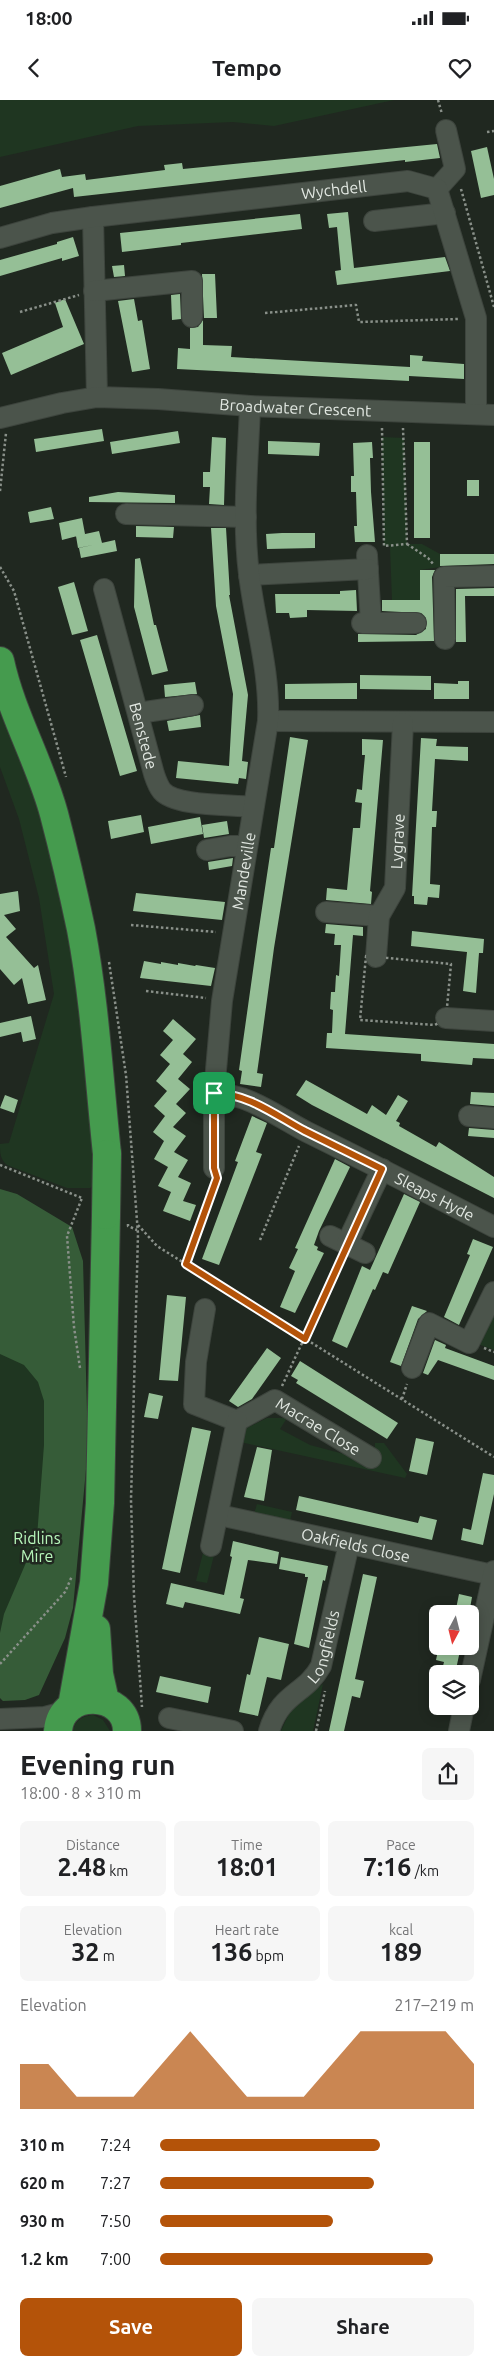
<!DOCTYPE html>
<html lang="en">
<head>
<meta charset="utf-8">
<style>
  :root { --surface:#fff; --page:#f6f6f6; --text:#202124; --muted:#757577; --accent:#b45309 }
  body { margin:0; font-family:Ubuntu,sans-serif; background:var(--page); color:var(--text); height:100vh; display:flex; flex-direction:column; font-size:19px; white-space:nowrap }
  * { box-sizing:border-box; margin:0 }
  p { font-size:16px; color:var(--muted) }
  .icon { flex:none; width:28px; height:28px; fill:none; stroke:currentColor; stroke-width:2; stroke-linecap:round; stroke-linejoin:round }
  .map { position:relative; height:1631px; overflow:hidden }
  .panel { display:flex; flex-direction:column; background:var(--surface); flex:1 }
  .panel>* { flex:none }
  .needle { width:32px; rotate:187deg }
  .buttons { position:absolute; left:429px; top:1505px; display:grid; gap:10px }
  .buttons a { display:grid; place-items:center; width:50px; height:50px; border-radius:8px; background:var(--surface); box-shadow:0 2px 12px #0003; font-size:25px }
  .pin { position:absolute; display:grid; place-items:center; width:42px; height:42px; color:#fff; margin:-21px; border-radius:10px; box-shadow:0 2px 8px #0006 }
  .round { display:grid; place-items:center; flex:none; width:52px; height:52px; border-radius:8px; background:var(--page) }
  .headline { display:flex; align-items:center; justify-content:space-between; height:85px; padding:0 20px }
  h1 { font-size:28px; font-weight:600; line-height:38px }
  .metrics { display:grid; grid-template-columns:repeat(3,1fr); gap:8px; height:85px; padding:5px 20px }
  .metrics div { display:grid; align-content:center; border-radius:8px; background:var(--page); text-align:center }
  .metrics b { font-size:25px; font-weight:600 }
  .metrics small { font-size:14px; font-weight:400 }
  .metrics p { font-size:14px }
  .chart { height:140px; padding:10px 20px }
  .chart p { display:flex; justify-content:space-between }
  .chart svg { width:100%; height:90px; margin-top:5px; fill:var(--accent); opacity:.7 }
  .cta { display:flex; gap:10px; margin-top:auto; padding:10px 20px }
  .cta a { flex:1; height:58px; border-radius:8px; background:var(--accent); color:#fff; font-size:20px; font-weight:600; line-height:58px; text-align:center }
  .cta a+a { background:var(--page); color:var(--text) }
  ul { padding:0 20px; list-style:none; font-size:16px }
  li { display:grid; grid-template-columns:80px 60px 1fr; align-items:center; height:38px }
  li i { height:12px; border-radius:6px; background:var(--accent) }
  .status { display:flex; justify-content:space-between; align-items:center; height:35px; padding:0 25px; background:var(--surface); direction:ltr }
  .status svg { height:14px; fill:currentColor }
  header { display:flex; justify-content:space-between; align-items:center; height:65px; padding:0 20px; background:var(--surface); font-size:22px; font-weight:600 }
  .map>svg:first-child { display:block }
  .green { fill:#1f3621 }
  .forest { fill:#365c38 }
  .building { fill:#95bf96 }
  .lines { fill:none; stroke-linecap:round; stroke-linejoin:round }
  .minor-casing { stroke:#3d443d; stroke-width:22 }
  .highway-casing { stroke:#3d443d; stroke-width:30 }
  .path { stroke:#899089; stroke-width:2.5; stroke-dasharray:2.5 2.5; stroke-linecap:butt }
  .minor { stroke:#4b544b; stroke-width:20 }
  .highway { stroke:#459b4e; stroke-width:28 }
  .highway-bridge-casing { stroke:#3d443d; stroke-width:30; stroke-linecap:butt }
  .highway-bridge { stroke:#459b4e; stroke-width:28 }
  .route-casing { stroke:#fff; stroke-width:10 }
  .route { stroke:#b45309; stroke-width:6 }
  .labels { text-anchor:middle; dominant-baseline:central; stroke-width:5; stroke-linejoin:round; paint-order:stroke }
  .street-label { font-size:16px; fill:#e1e7e1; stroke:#202820 }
  .park-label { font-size:16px; fill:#b7f6ba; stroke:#202820 }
</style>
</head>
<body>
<div class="status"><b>18:00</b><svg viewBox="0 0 49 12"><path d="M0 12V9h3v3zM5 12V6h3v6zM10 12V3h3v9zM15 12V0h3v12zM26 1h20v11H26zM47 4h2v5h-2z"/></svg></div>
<header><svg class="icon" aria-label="back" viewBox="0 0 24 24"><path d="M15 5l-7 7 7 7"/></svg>Tempo<svg class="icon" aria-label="heart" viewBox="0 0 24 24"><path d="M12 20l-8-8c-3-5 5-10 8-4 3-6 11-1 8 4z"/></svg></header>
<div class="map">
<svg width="494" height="1631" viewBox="0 0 494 1631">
  <rect width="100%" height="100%" fill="#202820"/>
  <path class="green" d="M0,0H394L274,26L233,22L138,26L0,57Z
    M382,337L404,338L407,444H422L440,454V467L420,470V500H392L390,446H384Z
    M0,605L44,711L78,872L99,1081L90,1088H67L7,1065C0,1059 0,1053 0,1044L9,1043L54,894L39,798L19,719L0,667Z
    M0,1117L31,1130L75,1455L0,1552Z
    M494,1206V1250L478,1244Z
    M267,1318H287L280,1329L310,1345L374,1362L375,1343H384L407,1374L405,1378L240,1342L241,1331Z
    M257,1404L292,1412L290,1421L254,1414Z
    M203,1453L214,1455L207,1483L196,1481Z
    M323,1584L313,1631H281L293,1605Z
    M93,1615L103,1620L110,1631H73C75,1620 83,1616 93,1615Z"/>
  <path class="forest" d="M0,1089L17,1094L72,1127L83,1161L88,1348L73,1508L65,1538L39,1595L25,1600L3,1601L0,1598V1533L4,1514L37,1437L44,1345V1301L38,1282L24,1265L0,1254Z"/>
  <path class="building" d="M437,44L440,58L405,62V60L74,97L73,88L0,108V86L60,69L62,77L85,74L86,80L165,70L164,65L182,63L183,69Z
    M487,47L494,79V95L481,98L471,51Z
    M348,112L354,168L445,157L450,171L337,185L335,171L341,170L337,127L329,128L327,114Z
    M300,114L302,129L181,143V145L122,152L120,133Z
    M73,137L79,156L62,161V158L0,176V160L57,144V142Z
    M124,165L125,176L114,177L112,166Z
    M202,174H215L217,218H204Z
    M180,194L181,219L172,220L171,195Z
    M65,199L84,244L11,275L2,253L63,227L55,203Z
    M134,199L138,221L142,220L150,269L132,272L118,201Z
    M203,220V245L232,246L231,257L410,267V255L423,256L422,261L464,264V279L409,276V281L177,269L178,248L190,249V228L198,227Z
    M102,329L104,341L36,352L34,339Z
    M178,331L180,343L112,354L110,342Z
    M212,337L226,338L224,405L209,404L210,387H203V372H210Z
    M268,341L320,343L319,356L268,354Z
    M372,342L373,358H370L371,392L375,442H355L354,426H357L356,392H351V376H354L353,343Z
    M414,342H430V438H414Z
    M467,380H479V396H467Z
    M118,392L175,395V403L89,402V397Z
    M51,407L54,419L30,423L28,412Z
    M82,418L85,434L62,440L59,423Z
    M136,426L174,427L173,438L136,437Z
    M211,428H226L230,495H229L248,595L242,661L248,662L246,679L239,678L238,684L176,678L178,661L229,666L233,594L216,506Z
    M99,431L102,443L78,448L76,436Z
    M282,433H315V448L267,449L266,434Z
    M115,440L117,451L81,458L79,448Z
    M440,454H494V464L440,466Z
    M140,458L154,525H156L168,571L152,575L134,507L135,459Z
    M420,470H435L432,477L434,541L358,542V534L416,535L426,529V518L421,513L382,511V500H420Z
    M74,482L88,531L72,535L58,487Z
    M494,488V496H465L466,542H456V489Z
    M356,490L357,511L307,510V517L290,518L289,513H276L275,494H340V491Z
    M97,535L137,671L120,676L80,540Z
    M360,575L431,576V590L360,589Z
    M458,581H469V599H434V583L458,584Z
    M195,582L197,594L165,597L164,585Z
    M357,583V599H285V584Z
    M200,615L201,627L169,631L167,621Z
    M290,637L308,640L274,848L259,959L257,973L263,974L261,987L240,984L242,971L239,970L258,835L271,748H274Z
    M421,638L437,639L436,646L468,647V661L435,659L432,711H437L436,727H432L430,784L440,785L439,798L428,797L427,805L414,804V796H412Z
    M362,639L383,640L370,791L372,792L371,804L326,800L327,788L347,790L353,728H360L362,703L355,702L357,689L362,690L363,677L365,655H362Z
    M141,715L144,732L111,739L108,721Z
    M200,717L203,734L151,744L148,727Z
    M227,721L229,734L204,738L202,725Z
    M233,758L232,766L209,770L208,762Z
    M18,791L20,811L4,815L16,829L6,837L34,868L38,865L46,900L28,904L22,878L14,885L0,869V794Z
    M136,793L225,802L222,820L133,811Z
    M326,824L363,827V836L353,835L345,934L494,944V959L473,958L472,965L421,961V954L326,948L327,933H332L333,910L330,909L331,892H335L336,875L339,876L341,845H334L335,834L325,833Z
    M412,831L484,839L483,853H479L476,893L463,891L467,852L411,846Z
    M144,861L161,864V862L178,865V863L195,866L196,865L215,868L211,886L140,878Z
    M31,916L36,939L23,942L21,932L0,937V923Z
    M173,919L196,939L183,954L192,962L178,979L190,989L176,1004L186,1013L173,1027L186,1036L174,1052L188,1060L178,1077L191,1083L183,1101L196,1105L190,1121L163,1111L171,1092L158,1086L168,1067L154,1059L164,1041L153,1032L165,1016L154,1006L167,991L156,981L170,964L160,955L173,940L163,931Z
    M306,980L367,1014L372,1005L386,1015L398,995L408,1001L396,1021L400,1023L399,1026L436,1047L439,1042L494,1077V1098L312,1005L296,995Z
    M471,992L494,993V1006L470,1004Z
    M5,995L18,1000L14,1013L0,1008Z
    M252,1016L267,1023L256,1052L262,1054L219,1165L202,1159L238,1062L235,1061Z
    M469,1028L494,1030V1038L468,1036Z
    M335,1059L350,1067L319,1131L314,1145L318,1147L317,1150L324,1153L295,1213L280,1207L295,1171L289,1168L298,1149L295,1148Z
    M404,1094L420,1102L388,1174L383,1172L375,1190L373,1189L347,1248L332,1241L362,1166L370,1170Z
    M473,1139L493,1147L459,1225L444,1217L470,1155L467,1154Z
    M167,1195L186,1197L178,1281L159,1280Z
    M412,1206L427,1211L418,1219L401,1266L390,1262Z
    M435,1240L446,1245L445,1248L494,1266V1280L438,1260L428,1275L423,1273Z
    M267,1248L281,1258L252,1299L238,1307L229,1301Z
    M300,1261L398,1323L387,1339L296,1283L298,1280L291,1276Z
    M149,1293L163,1296L158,1319L144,1317Z
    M192,1327L211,1331L180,1473L162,1469Z
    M416,1338L434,1342L427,1375L409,1371Z
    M257,1347L272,1350L264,1401L244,1397Z
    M483,1373L494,1375V1394L483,1445L461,1440L463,1428L471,1430Z
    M299,1396L418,1423L420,1416L437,1420L432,1440L296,1410Z
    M233,1441L279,1452L277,1464L248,1460L240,1498L244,1499L240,1514L185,1502L183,1508L166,1504L171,1483L224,1495L232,1457L230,1456Z
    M281,1457L328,1466L325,1481L323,1480L309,1548L294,1544L308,1477H305V1474L279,1469Z
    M363,1474L377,1477L355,1579L364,1581L360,1598L352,1596L344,1631H329Z
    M459,1494L472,1497L469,1514H455Z
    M259,1537L289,1544L281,1580L267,1577L258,1616L239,1612L247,1574L250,1575Z
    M439,1546H461L455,1574H441L444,1562L436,1560Z
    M160,1576L211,1587L208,1603L156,1592Z"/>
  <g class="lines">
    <defs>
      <g id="minor">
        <path d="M437,89L455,69L446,30"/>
        <path d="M93,117L97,297"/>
        <path d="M374,121L445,113"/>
        <path id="s1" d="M0,138L52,123L93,117L408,81L437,89L476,218V314"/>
        <path d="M94,191L192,181V217"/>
        <path id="s2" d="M0,318L62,303L97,297L158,299L250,306L494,315"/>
        <path d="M126,414L246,417"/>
        <path d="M367,455L371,523"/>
        <path d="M249,475L368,469"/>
        <path id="s3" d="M104,489L154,674C156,680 158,686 162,691C176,707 231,704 253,707"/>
        <path d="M362,523H416"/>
        <path d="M445,539L444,477L494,476"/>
        <path d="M138,613L193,605"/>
        <path d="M268,621L494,622"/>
        <path d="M207,750L230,746H247"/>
        <path d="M326,812L379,816"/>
        <path id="s4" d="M376,857L379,816L395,788L403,623"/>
        <path d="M446,918L494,921"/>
        <path id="s5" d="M214,993C249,994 276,1016 307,1032C370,1063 432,1095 494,1127"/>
        <path d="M469,1016L494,1018"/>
        <path id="s6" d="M214,1068V993L222,901L268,621C270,571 255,524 249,474C242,419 248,362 250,306"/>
        <path d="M330,1136L365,1153"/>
        <path d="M347,1143L382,1069"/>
        <path id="s7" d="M205,1209L196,1262L194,1304L237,1321L275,1300L371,1358"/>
        <path d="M412,1268L429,1223L469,1243L494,1192"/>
        <path id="s8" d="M219,1415L493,1475"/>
        <path d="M211,1446L237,1321"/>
        <path d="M470,1580L494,1471"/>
        <path d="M169,1618L233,1631"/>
        <path d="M0,1619L45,1617L64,1612"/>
        <path id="s9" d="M269,1631C281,1592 305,1595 321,1566L349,1444"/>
        <path d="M459,1631L464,1606"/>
      </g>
      <path id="highway" d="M0,561C11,613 40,662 54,714C64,752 73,791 81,829C95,903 99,979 107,1054
        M96,1529L99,1574L105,1601
        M72,1606L94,1483L100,1403L106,1115
        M58,1631C61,1588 127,1591 127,1631"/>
    </defs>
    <use href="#minor" class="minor-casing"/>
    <use href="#highway" class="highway-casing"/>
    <path class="path" d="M438,0L442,14
      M487,32L494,31
      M461,89L494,207
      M20,212L79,195
      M265,213L356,205L359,222L459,219
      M382,328L384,446L407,444L403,328
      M0,391L6,333
      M407,444L428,458L434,465
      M0,467L14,491L66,677
      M131,825L216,832
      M366,856L451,864L446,918L435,925L360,920Z
      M109,862L126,975L138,1134L131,1400L134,1496L142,1607
      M146,891L206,898
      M0,1065L82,1098
      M128,1124V1126L137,1130
      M138,1125L157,1146L494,1357
      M260,1140L299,1046
      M186,1164L214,1085
      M484,1248L494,1252
      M80,1268L74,1227L67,1136L82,1098
      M282,1286L341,1159
      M402,1299L407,1284
      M0,1564L65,1492L72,1476
      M316,1631L325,1591"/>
    <use href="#minor" class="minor"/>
    <use href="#highway" class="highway"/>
    <defs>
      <path id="highway-bridge" d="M106,1115L107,1054"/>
    </defs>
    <use href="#highway-bridge" class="highway-bridge-casing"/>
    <use href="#highway-bridge" class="highway-bridge"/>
  </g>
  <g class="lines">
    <defs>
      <path id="route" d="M214,993C249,994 275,1015 305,1031C331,1044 356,1056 382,1069L305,1239L186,1164L217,1078L214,1068Z"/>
    </defs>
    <use href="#route" class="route-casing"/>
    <use href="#route" class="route"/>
  </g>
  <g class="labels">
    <g class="street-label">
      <text stroke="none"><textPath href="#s1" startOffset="338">Wychdell</textPath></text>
      <text stroke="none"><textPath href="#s2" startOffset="298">Broadwater Crescent</textPath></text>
      <text stroke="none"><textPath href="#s3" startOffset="152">Benstede</textPath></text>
      <text stroke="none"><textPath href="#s4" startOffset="120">Lygrave</textPath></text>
      <text stroke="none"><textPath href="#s6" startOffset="299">Mandeville</textPath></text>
      <text stroke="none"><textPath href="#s5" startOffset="245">Sleaps Hyde</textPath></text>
      <text stroke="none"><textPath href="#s7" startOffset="236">Macrae Close</textPath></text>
      <text stroke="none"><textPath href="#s8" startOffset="140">Oakfields Close</textPath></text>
      <text stroke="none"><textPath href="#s9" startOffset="104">Longfields</textPath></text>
    </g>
    <g class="park-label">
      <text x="37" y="1438">Ridlins<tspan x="37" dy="18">Mire</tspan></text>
    </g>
  </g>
</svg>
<div class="buttons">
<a><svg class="needle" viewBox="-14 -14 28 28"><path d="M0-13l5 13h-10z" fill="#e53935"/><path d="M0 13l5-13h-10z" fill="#757577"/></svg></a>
<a><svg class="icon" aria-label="layers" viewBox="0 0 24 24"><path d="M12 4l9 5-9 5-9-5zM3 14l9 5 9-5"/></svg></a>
</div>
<div class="pin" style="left:214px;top:993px;background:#1e9e55"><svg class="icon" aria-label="arrive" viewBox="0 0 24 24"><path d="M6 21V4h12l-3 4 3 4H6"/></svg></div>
</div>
<section class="panel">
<div class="headline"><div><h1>Evening run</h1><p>18:00 · 8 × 310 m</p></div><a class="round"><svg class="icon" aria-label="share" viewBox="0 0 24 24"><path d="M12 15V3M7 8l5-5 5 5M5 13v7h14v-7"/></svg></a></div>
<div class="metrics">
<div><p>Distance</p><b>2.48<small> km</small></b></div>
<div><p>Time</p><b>18:01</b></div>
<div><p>Pace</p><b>7:16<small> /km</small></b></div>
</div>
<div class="metrics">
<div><p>Elevation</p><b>32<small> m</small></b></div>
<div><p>Heart rate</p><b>136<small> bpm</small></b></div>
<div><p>kcal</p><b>189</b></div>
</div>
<div class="chart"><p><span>Elevation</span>217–219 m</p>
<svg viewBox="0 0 160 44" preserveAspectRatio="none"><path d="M0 44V22L10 22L20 38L30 38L40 38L50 22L60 6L70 22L80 38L90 38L100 38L110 22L120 6L130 6L140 6L150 6L160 22V44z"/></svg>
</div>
<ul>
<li><b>310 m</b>7:24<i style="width:70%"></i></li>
<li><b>620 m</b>7:27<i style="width:68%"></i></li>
<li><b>930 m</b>7:50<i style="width:55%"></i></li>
<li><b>1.2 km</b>7:00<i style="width:87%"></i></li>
</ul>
<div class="cta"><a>Save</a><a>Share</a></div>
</section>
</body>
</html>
